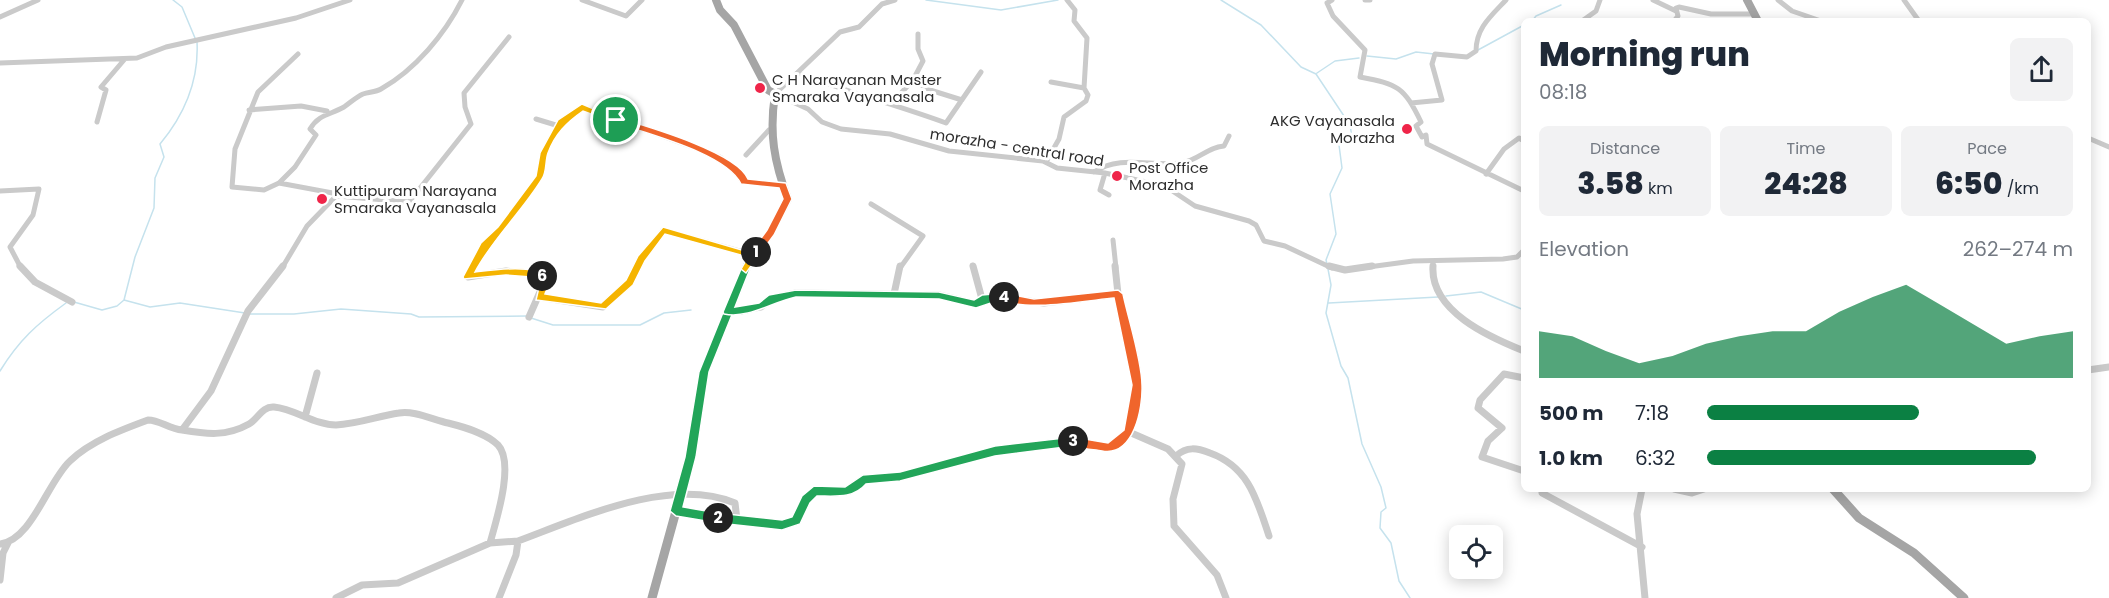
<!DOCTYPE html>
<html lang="en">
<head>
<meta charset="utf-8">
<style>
  :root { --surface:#fff; --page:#f2f2f3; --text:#1f2937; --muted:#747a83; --accent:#0b8043 }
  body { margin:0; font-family:Poppins,sans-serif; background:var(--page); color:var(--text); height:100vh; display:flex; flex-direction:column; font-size:22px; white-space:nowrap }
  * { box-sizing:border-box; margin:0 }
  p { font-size:20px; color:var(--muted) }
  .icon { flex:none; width:33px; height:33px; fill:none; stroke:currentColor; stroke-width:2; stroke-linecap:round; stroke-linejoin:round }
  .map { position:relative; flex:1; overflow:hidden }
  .sheet { position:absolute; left:1521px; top:18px; width:570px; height:474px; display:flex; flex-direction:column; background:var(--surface); border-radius:9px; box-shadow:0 3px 15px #0003 }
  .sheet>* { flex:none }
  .tools { position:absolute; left:1449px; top:525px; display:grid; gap:12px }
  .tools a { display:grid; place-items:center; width:54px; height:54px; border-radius:9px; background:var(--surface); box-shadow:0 3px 15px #0003; font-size:30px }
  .pin { position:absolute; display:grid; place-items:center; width:51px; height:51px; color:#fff; margin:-26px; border:3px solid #fff; border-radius:50%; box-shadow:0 2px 6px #0007 }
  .km { position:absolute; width:30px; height:30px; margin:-15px; border-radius:50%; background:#222; color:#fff; font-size:16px; line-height:30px; text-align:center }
  .round { display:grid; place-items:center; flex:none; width:63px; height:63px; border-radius:9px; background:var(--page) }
  .headline { display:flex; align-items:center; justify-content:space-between; height:102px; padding:0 18px }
  h1 { font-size:33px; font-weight:800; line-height:45px }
  .figures { display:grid; grid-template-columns:repeat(3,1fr); gap:9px; height:102px; padding:6px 18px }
  .figures div { display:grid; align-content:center; border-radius:9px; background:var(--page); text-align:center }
  .figures b { font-size:30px; font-weight:800 }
  .figures small { font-size:16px; font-weight:400 }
  .figures p { font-size:16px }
  .chart { height:168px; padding:12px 18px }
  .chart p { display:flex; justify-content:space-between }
  .chart svg { width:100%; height:108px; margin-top:6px; fill:var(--accent); opacity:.7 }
  ul { padding:0 18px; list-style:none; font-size:20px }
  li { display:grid; grid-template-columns:96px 72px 1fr; align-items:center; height:45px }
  li i { height:15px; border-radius:8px; background:var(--accent) }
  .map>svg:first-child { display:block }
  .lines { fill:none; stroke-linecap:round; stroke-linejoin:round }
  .stream { stroke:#c5e2ed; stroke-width:1.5 }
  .minor-far1 { stroke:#cacaca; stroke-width:5 }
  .minor { stroke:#cacaca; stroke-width:7 }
  .major-far1 { stroke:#a5a5a5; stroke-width:8 }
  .major { stroke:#a5a5a5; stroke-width:9 }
  .split-1 { fill:#f0652b; stroke:#fff; stroke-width:1.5 }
  .split-2 { fill:#22a559; stroke:#fff; stroke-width:1.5 }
  .split-3 { fill:#22a559; stroke:#fff; stroke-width:1.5 }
  .split-4 { fill:#f0652b; stroke:#fff; stroke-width:1.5 }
  .split-5 { fill:#22a559; stroke:#fff; stroke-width:1.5 }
  .split-6 { fill:#f5b400; stroke:#fff; stroke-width:1.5 }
  .split-7 { fill:#f5b400; stroke:#fff; stroke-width:1.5 }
  .poi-dot { fill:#ef2549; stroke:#fff; stroke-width:2 }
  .labels { text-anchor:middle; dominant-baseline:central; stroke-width:6; stroke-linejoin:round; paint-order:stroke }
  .poi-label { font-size:15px; fill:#2d2d2d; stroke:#fff; text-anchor:start }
  .street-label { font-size:15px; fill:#2d2d2d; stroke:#fff }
</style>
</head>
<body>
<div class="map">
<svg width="2109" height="598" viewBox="0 0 2109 598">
  <rect width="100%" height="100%" fill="#fff"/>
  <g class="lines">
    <path class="stream" d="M173,0L182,7L195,38
      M926,0L1001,10L1058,0
      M1221,0L1261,25L1301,67L1316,74L1350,125L1353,143L1339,145L1342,168L1330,194L1336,234L1326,260L1327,264
      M1532,21L1536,16L1561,5
      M1478,50L1524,25
      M1367,56L1396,59L1416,52L1434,54
      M1317,73L1335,61L1359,58
      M1328,269L1331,285L1326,313L1341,366L1348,378L1362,444L1381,487L1386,508L1381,512L1380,528L1391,543L1399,581L1410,598
      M1446,296L1481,292L1524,310
      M124,300L150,307L180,303L245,313
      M74,302L102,310L117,306L124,300L135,257L154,208L155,178L164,157L160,144C184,115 199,80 197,42
      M1329,303L1438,297
      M249,314H294L341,309L411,314L419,317L527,316
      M531,318L553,325H640L664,313L691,310
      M0,371C19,340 37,324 66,303"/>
    <path class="minor-far1" d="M582,0L626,16L642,0
      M895,0L882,4L859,27L840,32L775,94L808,109L822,122L841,129L890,134L949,151L1043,161L1057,168L1105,173L1165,186L1195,206L1249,221L1256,225L1264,241L1285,246L1332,268
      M1332,0L1327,3L1333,16L1365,50L1360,77C1398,84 1404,87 1421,122L1416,126L1422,137L1426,135L1427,144L1524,191
      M1365,0H1370
      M1653,0L1676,11
      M1778,0L1792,11L1821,21
      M1904,0L1919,21
      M0,17L38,0
      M1582,21L1596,11L1600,0
      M1674,21L1678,16L1676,8L1679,7L1711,14H1753
      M0,63L137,58L166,47L296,18L350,0
      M798,73C847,92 897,105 946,123L981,72
      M913,80L930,90L962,100
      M1051,82L1084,88
      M892,103L913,80L923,61L918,49V34
      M1411,103L1442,100L1432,64L1435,54L1467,57L1476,51C1476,28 1491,16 1506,0
      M249,110L301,106L327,111
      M536,119L559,126
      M97,122L106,90L101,87L124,60
      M2088,138L2109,147
      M746,155L769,130
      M1046,162L1059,139L1064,117L1086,101L1088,95L1084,88L1087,38L1074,21L1075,10L1067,0
      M1094,172C1120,154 1151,167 1181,163C1198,161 1207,147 1224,146L1229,136
      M1105,173L1100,190L1109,195
      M1486,174L1504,149L1519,138L1524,141
      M279,183L264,190L232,187L235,149L258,92L298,54
      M0,191L39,189L33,215L10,247L21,268
      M337,196L409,202L471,124L465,107L464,93L509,37
      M871,204L923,236L900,268
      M1113,240L1116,268
      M1433,261V268
      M282,268L307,226L338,194L279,183L295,167L316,135L310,129C319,114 330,115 344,107C350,103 356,97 363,94C369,92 376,92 381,89C415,70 445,34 462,0
      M473,268C490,235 518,210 538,179C543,171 542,161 544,152C552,131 564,120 582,107L720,157L740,172L745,182L783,185
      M637,268L663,230L754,255
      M1361,268L1413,261L1503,259L1517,257L1524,250"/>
    <path class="minor" d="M20,266L35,282L72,302
      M283,266L248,311L211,391L182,430C206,434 226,437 249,424C258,419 262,406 274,407C295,409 315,425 336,425C358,424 378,416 399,413C413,410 434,420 448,423C464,427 486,433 498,445C515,463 496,521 490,543L518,541L516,555L499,598
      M473,266L468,277L506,271L547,276L529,317
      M973,266L982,299
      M1115,266L1118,294L1137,385L1129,432
      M1329,266L1345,270L1372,266
      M1433,266C1430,311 1489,337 1524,351
      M894,294L900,266
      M539,297L603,307L630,283L638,266
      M728,312L761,307L773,298L796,293L939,295L976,304L997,297L1044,303L1118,294
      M2088,370L2109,367
      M1524,378L1504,374L1480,400L1478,408L1502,428L1488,441L1482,457L1524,471
      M305,417L317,373
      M1176,456C1187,446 1197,448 1210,453C1249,467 1257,500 1269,536
      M1542,489V493L1642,547
      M1642,489L1637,514L1645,598
      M1674,489L1692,493L1704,489
      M676,511L782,525L796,521L806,499L814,491L847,490L863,479L900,476L983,453L1076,441L1108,448L1129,432L1168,449L1182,464L1173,499L1174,526L1217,575L1226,598
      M518,541C580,518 670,476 735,503L737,520
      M0,544C32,540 48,481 70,461C91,441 121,430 148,420C160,420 169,429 182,430
      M0,580L3,553L8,543
      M336,598L362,585L398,583L490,543"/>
    <path class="major-far1" d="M716,0L720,10L734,25L768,90L775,94C769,133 774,162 788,199L771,232L746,268
      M1747,0L1758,21"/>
    <path class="major" d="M1833,489L1859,518L1914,553L1964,598
      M652,598L691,457L704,372L747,266"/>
  </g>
  <path class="split-1" d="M616,117C646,126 737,152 748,179L786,183L792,199L774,235L759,255L751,252L767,230L783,199L779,188L741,184C726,153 647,134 613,122V118Z"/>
  <path class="split-2" d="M753,250L761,252L752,265L709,372L696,457L683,507L718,513L724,518L718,523L676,516L670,511L685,457L699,372L743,263Z"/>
  <path class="split-3" d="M1073,437L1078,441L1073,446L995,456L900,481L866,484C853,499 835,496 817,496L810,503L800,524L782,530L718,523L712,518L718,513L782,520L792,517L802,496L814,486L845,487L863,475L900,472L995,446Z"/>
  <path class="split-4" d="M1118,290L1123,294C1128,318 1142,361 1142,385C1143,408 1134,457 1102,451C1092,449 1073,449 1067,441L1073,437L1108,443L1124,430L1132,385L1114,298C1090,300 1016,314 999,297L1004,293L1034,299Z"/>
  <path class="split-5" d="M746,266L750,269L735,307L759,303L769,295L796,290L939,292L974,300L982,295L1004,293L1009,297L976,308L939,299L796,297C772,302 749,319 724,314L723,312L741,269Z"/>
  <path class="split-6" d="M663,227L759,255L746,273L741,269L748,257L665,234L645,261L633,285L606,309L536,300L541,279L537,276L542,272L552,276L545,294L601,303L626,280L638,256Z"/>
  <path class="split-7" d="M582,104L620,120L616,123L583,111C567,122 555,134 548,153C545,161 547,172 542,179C522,212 493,238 475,272C492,270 534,264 546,276L545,278L506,275L464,279L463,277L481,243L498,227L536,176L540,153L558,120Z"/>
  <g class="poi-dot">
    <circle cx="760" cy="88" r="6"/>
    <circle cx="1407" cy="129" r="6"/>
    <circle cx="1117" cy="176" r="6"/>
    <circle cx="322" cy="199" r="6"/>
  </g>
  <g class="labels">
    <g class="poi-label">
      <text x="772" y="79">C H Narayanan Master<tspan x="772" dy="17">Smaraka Vayanasala</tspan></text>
      <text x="1395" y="120" text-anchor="end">AKG Vayanasala<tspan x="1395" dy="17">Morazha</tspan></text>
      <text x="1129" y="167">Post Office<tspan x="1129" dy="17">Morazha</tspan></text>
      <text x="334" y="190">Kuttipuram Narayana<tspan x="334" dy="17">Smaraka Vayanasala</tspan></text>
    </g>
    <g class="street-label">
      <text transform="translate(1017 147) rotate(9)">morazha - central road</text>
    </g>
  </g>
</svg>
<div class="tools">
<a><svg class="icon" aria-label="locate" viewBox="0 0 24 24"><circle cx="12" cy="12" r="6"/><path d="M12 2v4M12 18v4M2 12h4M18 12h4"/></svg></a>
</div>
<div class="pin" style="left:616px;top:120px;background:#1e9e55"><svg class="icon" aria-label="arrive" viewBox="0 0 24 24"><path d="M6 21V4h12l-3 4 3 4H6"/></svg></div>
<b class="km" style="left:756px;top:252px">1</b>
<b class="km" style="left:718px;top:518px">2</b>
<b class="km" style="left:1073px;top:441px">3</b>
<b class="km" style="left:1004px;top:297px">4</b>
<b class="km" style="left:542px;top:276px">6</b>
<section class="sheet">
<div class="headline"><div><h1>Morning run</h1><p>08:18</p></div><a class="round"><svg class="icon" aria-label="share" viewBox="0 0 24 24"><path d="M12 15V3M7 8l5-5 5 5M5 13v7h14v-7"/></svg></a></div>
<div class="figures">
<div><p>Distance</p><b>3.58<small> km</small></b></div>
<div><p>Time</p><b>24:28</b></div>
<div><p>Pace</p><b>6:50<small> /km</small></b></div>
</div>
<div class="chart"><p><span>Elevation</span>262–274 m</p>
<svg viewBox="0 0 160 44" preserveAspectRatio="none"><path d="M0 44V25L10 27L20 33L30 38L40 35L50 30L60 27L70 25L80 25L90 17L100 11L110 6L120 14L130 22L140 30L150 27L160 25V44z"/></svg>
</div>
<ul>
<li><b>500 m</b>7:18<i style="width:58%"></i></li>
<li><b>1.0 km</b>6:32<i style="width:90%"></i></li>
</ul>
</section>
</div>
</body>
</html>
